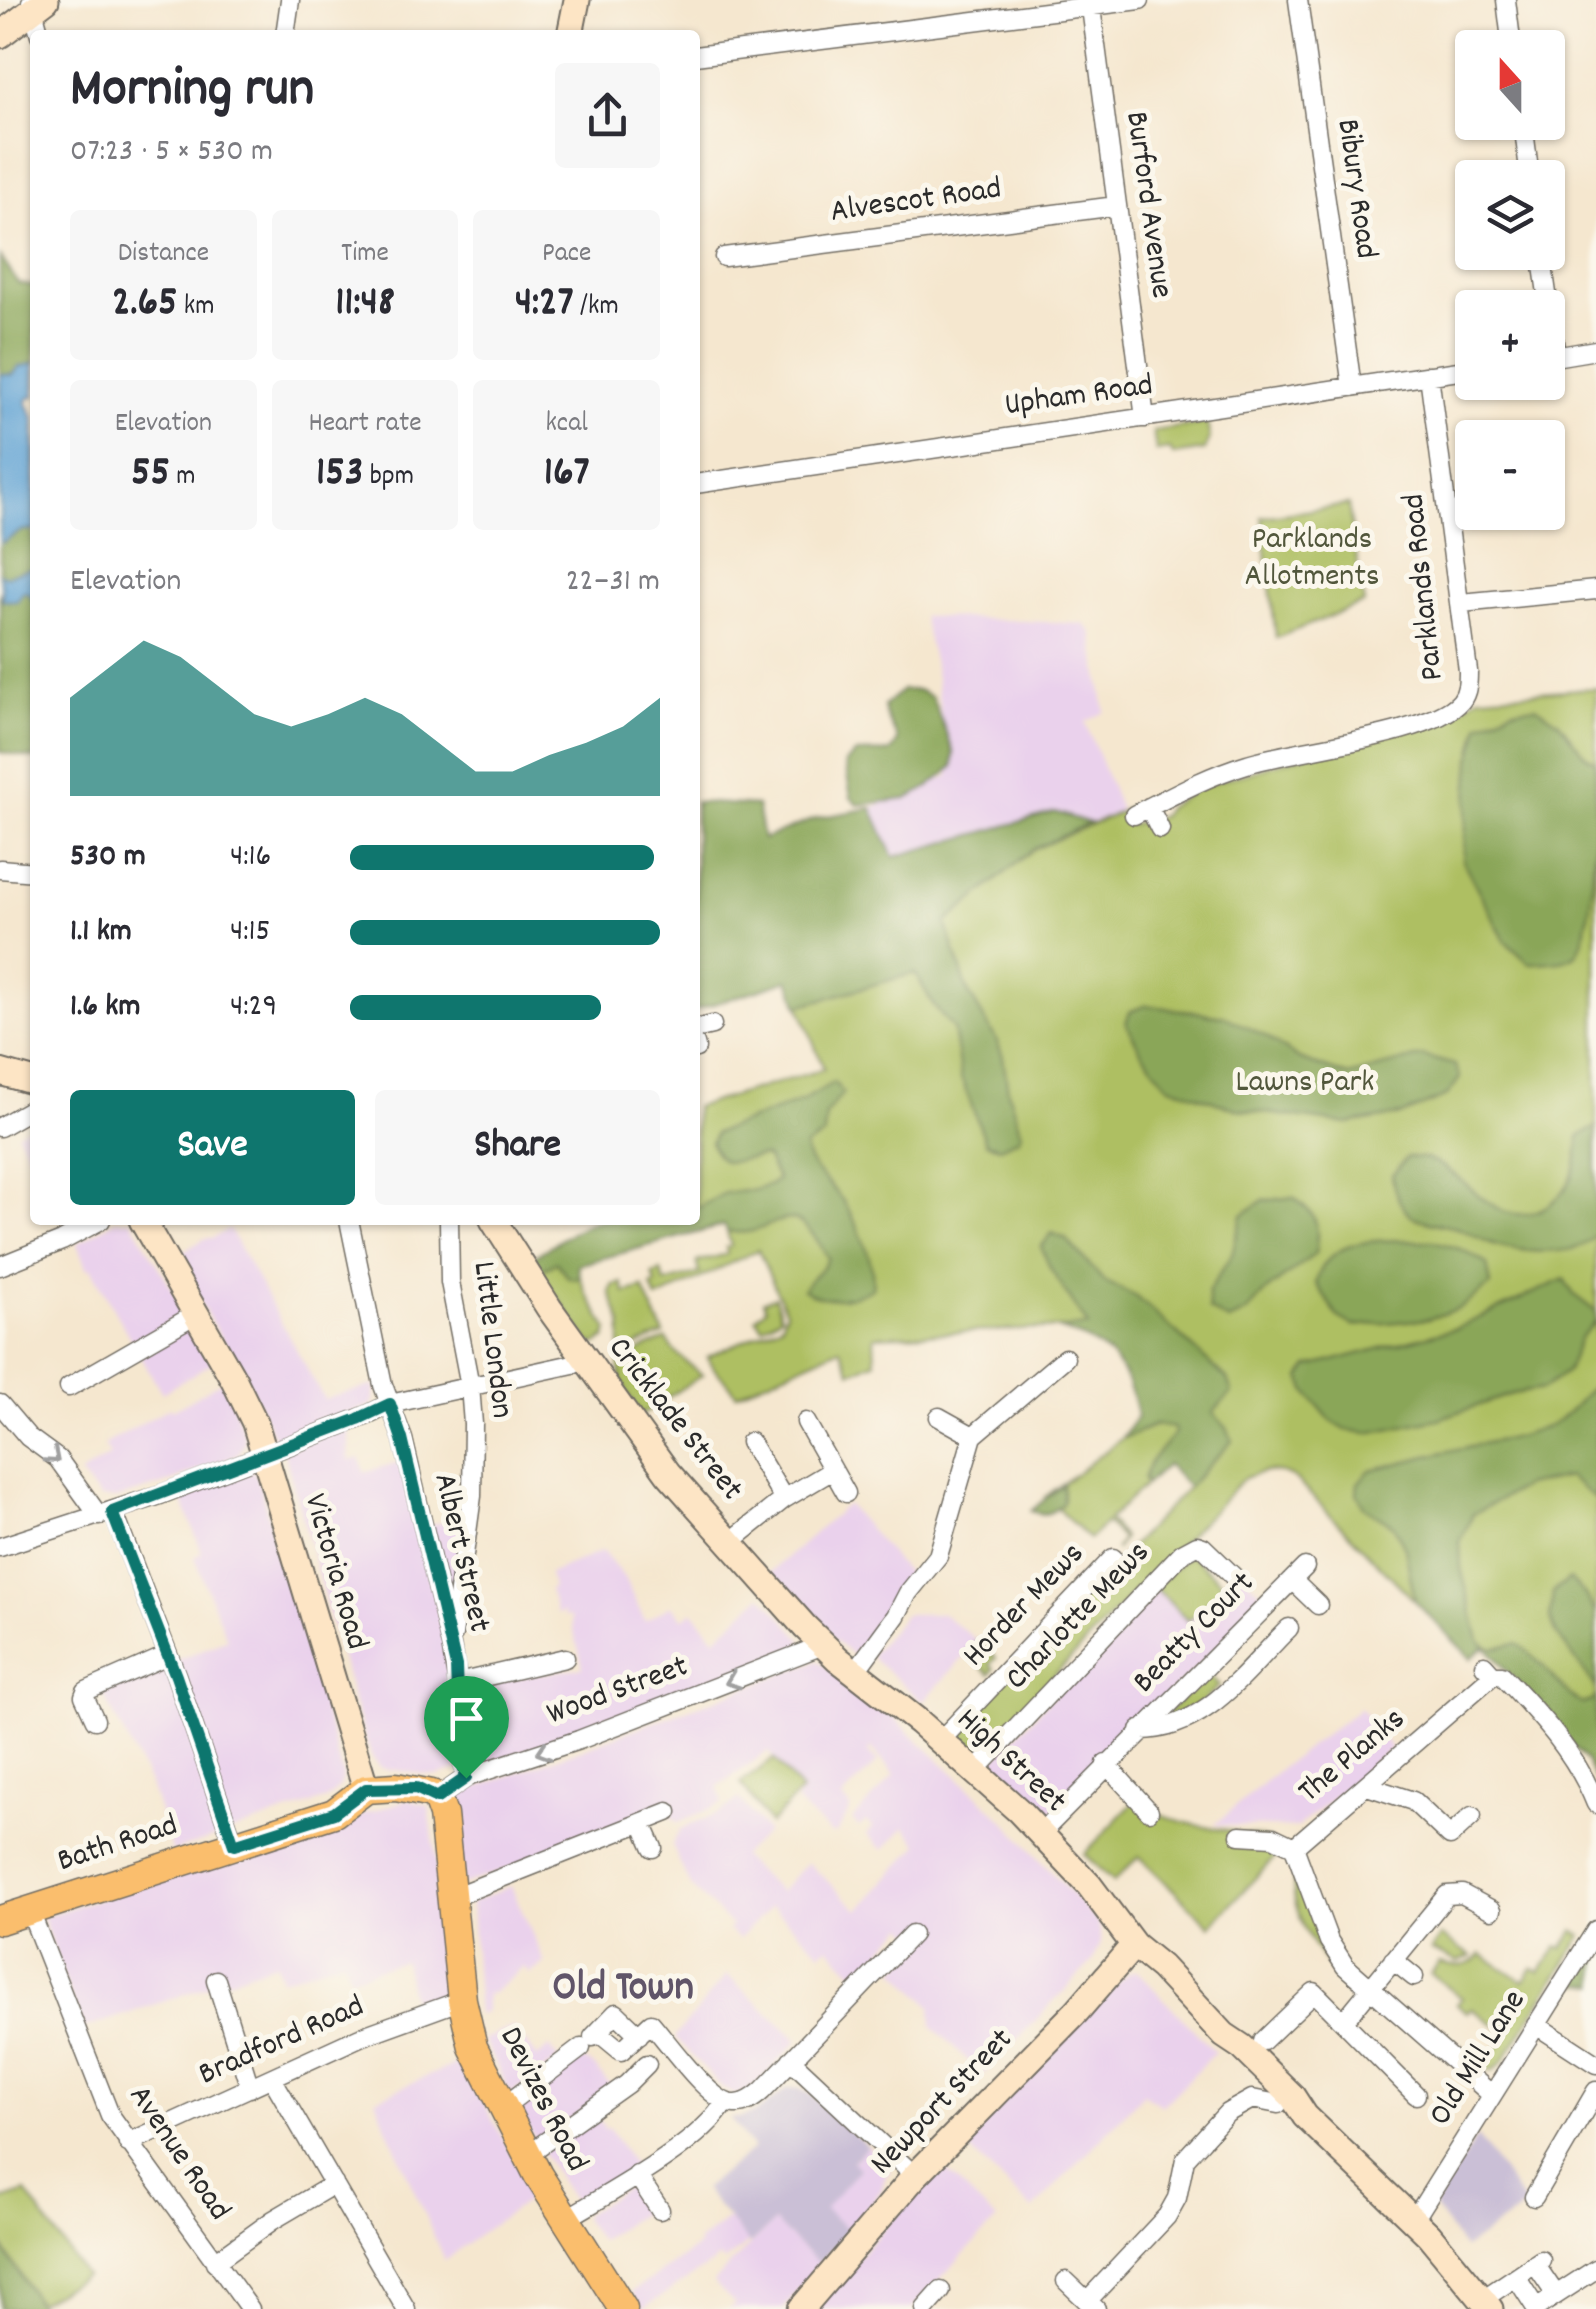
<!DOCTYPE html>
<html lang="en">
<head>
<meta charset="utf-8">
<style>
  :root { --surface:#fff; --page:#f7f7f7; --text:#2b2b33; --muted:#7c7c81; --accent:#0f766e }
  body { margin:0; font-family:Dekko,sans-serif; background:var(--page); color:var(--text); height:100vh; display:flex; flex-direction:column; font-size:38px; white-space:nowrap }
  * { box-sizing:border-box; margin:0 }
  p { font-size:32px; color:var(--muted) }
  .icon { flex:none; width:55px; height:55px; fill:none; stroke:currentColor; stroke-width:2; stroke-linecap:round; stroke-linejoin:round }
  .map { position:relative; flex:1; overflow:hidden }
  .sheet { position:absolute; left:30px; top:30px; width:670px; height:1195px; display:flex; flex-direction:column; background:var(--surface); border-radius:10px; box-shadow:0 2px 8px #0004 }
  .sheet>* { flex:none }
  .needle { width:65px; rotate:339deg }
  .tools { position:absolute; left:1455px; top:30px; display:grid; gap:20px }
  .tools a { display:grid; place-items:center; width:110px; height:110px; border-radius:10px; background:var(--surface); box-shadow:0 2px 8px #0004; font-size:50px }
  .pin { position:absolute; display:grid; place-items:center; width:85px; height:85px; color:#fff; margin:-102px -42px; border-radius:50% 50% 50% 0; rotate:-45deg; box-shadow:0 0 10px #0007 }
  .pin .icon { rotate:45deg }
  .round { display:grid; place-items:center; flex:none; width:105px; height:105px; border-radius:10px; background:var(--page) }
  .head { display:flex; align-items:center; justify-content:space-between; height:170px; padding:0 40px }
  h1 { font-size:55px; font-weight:700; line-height:75px }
  .metrics { display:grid; grid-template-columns:repeat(3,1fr); gap:15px; height:170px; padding:10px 40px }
  .metrics div { display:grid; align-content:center; border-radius:10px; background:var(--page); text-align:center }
  .metrics b { font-size:42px; font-weight:700 }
  .metrics small { font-size:28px; font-weight:400 }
  .metrics p { font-size:28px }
  .chart { height:280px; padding:20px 40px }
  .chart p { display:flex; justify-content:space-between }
  .chart svg { width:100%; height:180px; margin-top:10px; fill:var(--accent); opacity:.7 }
  .button { display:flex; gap:20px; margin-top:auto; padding:20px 40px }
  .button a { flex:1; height:115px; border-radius:10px; background:var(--accent); color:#fff; font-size:40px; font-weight:700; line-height:115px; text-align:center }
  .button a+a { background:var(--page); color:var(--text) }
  ul { padding:0 40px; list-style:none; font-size:32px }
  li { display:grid; grid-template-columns:160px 120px 1fr; align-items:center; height:75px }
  li i { height:25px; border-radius:12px; background:var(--accent) }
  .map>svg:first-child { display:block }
  .built { fill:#ead1ec }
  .industrial { fill:#cabfd6 }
  .green { fill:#aebf62; stroke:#6c7546; stroke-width:2.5 }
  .forest { fill:#8aa658; stroke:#5a6842; stroke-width:2.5 }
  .water { fill:#60a3d4; stroke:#466780; stroke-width:2.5 }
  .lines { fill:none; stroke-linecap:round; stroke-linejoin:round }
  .street-casing { stroke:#726d64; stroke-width:21 }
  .secondary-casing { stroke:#726d64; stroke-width:29 }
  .primary-casing { stroke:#726d64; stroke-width:31 }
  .street { stroke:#fff; stroke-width:18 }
  .secondary { stroke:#fde5c5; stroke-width:25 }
  .primary { stroke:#fabe6d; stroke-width:28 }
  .oneway { stroke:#a0a0a0 }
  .route-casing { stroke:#fff; stroke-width:20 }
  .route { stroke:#0f766e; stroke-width:12 }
  .labels { text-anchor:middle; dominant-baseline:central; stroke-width:10; stroke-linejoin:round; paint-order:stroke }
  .street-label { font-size:32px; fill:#2b2b2b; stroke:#fbf7ec }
  .park-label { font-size:32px; fill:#52573c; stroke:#fbf7ec }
  .district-label { font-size:42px; font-weight:bold; fill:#605569; stroke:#fbf7ec }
</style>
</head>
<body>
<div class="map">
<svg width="1596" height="2309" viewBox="0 0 1596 2309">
  <rect width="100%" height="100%" fill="#fbf7ec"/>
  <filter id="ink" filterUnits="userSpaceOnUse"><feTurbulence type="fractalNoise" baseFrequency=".01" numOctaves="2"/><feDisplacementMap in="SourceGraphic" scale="20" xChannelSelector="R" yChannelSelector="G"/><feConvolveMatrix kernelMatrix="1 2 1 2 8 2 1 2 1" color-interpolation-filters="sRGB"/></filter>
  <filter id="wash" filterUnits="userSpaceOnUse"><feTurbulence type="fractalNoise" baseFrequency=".0048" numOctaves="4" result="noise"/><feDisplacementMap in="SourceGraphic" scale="40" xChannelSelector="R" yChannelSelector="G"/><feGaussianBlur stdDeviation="2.25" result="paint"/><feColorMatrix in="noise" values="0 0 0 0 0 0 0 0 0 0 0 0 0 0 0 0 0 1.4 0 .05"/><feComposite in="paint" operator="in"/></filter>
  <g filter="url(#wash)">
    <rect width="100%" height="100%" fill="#f5e7cf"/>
    <path class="built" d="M922,616L1084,624L1092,632L1105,712L1085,722L1121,812L1090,823L1055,812L894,858L872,808L949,776L934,664Z
      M35,1122V1168L17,1133Z
      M116,1220H131L186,1312L133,1344L91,1268L87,1269L77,1244Z
      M229,1229L324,1399L376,1385L372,1405L276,1442L260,1406L174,1257L206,1238H212Z
      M193,1323L215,1361L162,1393L139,1354Z
      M225,1379L245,1440L238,1454L162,1485L116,1499L100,1498L79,1475L110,1455L104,1445L170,1407L173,1410Z
      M345,1428L349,1432V1461L360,1458L364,1472L400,1462L444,1632L460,1769L437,1776L381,1768L372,1758L353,1701L284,1451Z
      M248,1471H253L257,1477L343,1777L338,1789L327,1799L172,1852L150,1785L102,1692L227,1639L194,1557L202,1553L182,1499Z
      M847,1504L912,1579L859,1654L854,1656L803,1613L770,1573Z
      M463,1517L454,1608H445L425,1526Z
      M602,1551L623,1576L645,1621L671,1605L683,1619L693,1611L715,1638L762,1595L802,1639L801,1645L797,1651L472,1771L465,1750L462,1687L583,1667L570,1616L565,1617L563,1612L557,1614L549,1590L552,1588L549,1574Z
      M1238,1571L1266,1597L1198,1667L1128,1730L1050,1813L993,1761L1154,1587L1188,1621Z
      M905,1614H942L978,1641L923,1702L870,1656Z
      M818,1661L882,1707L1000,1816L1099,1924L1101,1943L1093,1961L983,2075L932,2026L931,2006L896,1970L922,1943L905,1926L858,1976L828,1946L821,1952L771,1906L739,1939L728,1930L731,1925L690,1886L672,1845L680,1829L721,1812L739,1798L767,1832L741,1856L750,1865L780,1892L807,1862L859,1910L919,1844L905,1827L883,1850L867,1835L873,1827L866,1821L859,1827L852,1820L895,1775L871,1748L868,1752L878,1762L842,1798L851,1808L837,1833L831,1834L796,1802L801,1791L768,1751L718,1787L723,1803L678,1823L668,1812L462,1885L455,1817L460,1794Z
      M1360,1708L1391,1748L1297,1828L1214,1825L1281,1768Z
      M408,1800L429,1806L453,1993L414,2010L404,1961L350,1977L344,1959L281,1979L276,1963L83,2029L42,1917Z
      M511,1886L545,1963L530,1974L524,1967L493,1993L486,1994V2011L478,2015L471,1903Z
      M1137,1971L1215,2052L1162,2106L1144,2093L1033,2210L961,2142L1082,2017L1130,1972Z
      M727,1975L798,2040L751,2090L735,2095L722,2088L675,2037Z
      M513,2027L519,2031L512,2037L516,2047L525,2040L537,2057L550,2047L559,2059L511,2094L483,2039Z
      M581,2059L593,2065L613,2089L537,2143L517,2108Z
      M465,2060L489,2114L535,2195L444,2260L375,2099Z
      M596,2114L605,2129L609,2128L636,2169L577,2208L542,2152Z
      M867,2146L891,2171L886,2174L881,2191L848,2230L823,2209L859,2169L852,2162Z
      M940,2165L997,2220L911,2309H813Z
      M634,2182L651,2207L599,2241L582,2216Z
      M728,2219L749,2243L724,2262L720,2258L642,2309L632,2292L699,2246L697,2243Z
      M774,2222L819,2264L783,2309H729L735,2304L713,2282Z"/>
    <path class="industrial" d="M788,2088H798L811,2095L867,2146L852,2161L859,2169L824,2209L848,2230L819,2264L774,2222L750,2245L703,2189L753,2149L730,2118H740L757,2112Z
      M1477,2136L1526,2206L1464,2249L1434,2207Z"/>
    <path class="green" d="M1207,423L1210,438L1205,450L1173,455L1170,449L1156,451L1153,431Z
      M1348,505L1364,603L1276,638L1262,517Z
      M1596,688V1782L1586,1761L1485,1646L1471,1658L1295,1479C1277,1468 1262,1471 1244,1478L979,1754L954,1731L1232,1441L1089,1327L874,1336L875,1362L851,1372L840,1348L736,1394C729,1379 716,1377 707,1357L781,1324L786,1312L758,1250L657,1299L651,1286L656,1284L653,1274L661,1271L665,1283L700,1273L697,1262L727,1254L726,1247L731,1246L725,1225L690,1235L695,1220V1107L824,1069L789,980L930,935L1032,850L1125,810L1131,824L1162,816L1166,808L1202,786L1462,708L1479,696Z
      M556,1262L576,1279L580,1276L586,1293L608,1329L606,1338L595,1345L588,1341L539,1271Z
      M622,1283L625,1293L643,1288L664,1334L620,1354L622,1324L610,1292L613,1285Z
      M775,1297L781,1316L762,1327L756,1318L766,1308L763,1301Z
      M666,1339L677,1354L702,1375L641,1415L621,1383L619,1360Z
      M1155,1425L1174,1427L1176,1433L1143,1479L1147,1483L1108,1520L1123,1537L1115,1550L1122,1539L1106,1523L1089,1539L1045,1497L1121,1439Z
      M1190,1554L1225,1585L1188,1621L1154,1587Z
      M978,1641L996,1658L990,1664L994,1669L990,1674L966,1653Z
      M1207,1673L1219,1686L1195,1709L1168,1720L1165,1715Z
      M774,1759L801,1791L770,1824L741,1783Z
      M1135,1801C1182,1830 1220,1826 1270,1840L1277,1855L1210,1926L1139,1856L1113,1882L1084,1854Z
      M1295,1872L1332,1961L1327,1965C1308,1938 1288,1905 1295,1872Z
      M1574,1931L1582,1936L1502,2063L1492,2071L1481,2067L1507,2034L1471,2008L1467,2012L1457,2004L1462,1998L1431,1974L1439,1963C1456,1968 1470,1968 1481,1954L1523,1981L1532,1968L1540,1972L1557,1947L1562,1949Z
      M1441,1936L1471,1956L1458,1962L1431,1950Z
      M26,2192L85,2276L37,2303L0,2242V2201Z"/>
    <path class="forest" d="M0,256L18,283L35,286V363L19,367L13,375L0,374Z
      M33,529L35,567L6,576L0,574V544L23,530Z
      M23,592L30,593L35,605V759L0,752V595L3,600Z
      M902,690H918L932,697L954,753L953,767L929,787L907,799L858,805L851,798L845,763L856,753L891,752L898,741C895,728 884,719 884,706Z
      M1536,706L1559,722L1584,754L1596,762C1596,799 1596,935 1575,955C1563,964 1544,962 1529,963L1505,941L1463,861L1471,759L1480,724L1512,709Z
      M695,802L757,806L763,839L817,818L872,808L894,857L1055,812L1090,823L1032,850L946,923L968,992L996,1039L1003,1057L1008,1091L1021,1133L1019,1138L1000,1147L986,1143L961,1078L953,1029L934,1006L915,973L799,1006L789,980L695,1010Z
      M1145,1005L1224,1016L1267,1037L1299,1059L1348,1076L1423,1056L1455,1065L1460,1078L1447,1096L1402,1115L1348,1124L1237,1109L1168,1085L1142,1053L1126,1023L1130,1012Z
      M834,1082L843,1093L826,1114L824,1135L805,1147C806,1165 825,1179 836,1192C853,1212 877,1263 872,1288C851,1300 824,1303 803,1290C809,1277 823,1272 828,1258C786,1183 778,1242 727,1231L724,1225L578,1265L580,1276L576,1279L568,1277L556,1262L539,1271L532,1257C552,1247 579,1224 600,1220C630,1215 665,1220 695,1220V1209L725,1193L754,1190L770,1185L777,1179L766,1157C741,1153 724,1178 711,1143L715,1133L802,1101Z
      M1596,1127V1233C1582,1260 1518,1252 1493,1244C1481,1240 1470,1232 1457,1228C1444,1224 1423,1223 1412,1216C1400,1208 1393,1189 1392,1175L1407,1157C1414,1158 1423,1157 1430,1160C1471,1176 1500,1239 1550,1204C1574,1187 1578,1163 1579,1136Z
      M1293,1197C1318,1215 1320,1224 1315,1254L1266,1291L1246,1313L1229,1321L1209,1310L1208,1292L1232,1254L1242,1215L1262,1201Z
      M1052,1233L1066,1239L1104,1281L1137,1297L1227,1379L1232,1392L1213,1413L1227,1428L1232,1441L1188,1487L1167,1465L1147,1483L1143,1479L1150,1462L1175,1433L1174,1428L1155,1425L1121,1439L1137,1417C1129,1366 1108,1344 1058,1329L1088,1326L1051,1270L1041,1247Z
      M1434,1241L1463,1250L1487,1264L1491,1285L1460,1308L1429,1319L1354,1326L1337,1316L1316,1283C1329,1231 1391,1241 1434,1241Z
      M1564,1279L1574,1295L1595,1311L1596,1321L1580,1338L1567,1371L1543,1389L1512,1394L1438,1419L1368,1433L1346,1430L1331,1421L1307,1392L1301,1378L1309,1367L1457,1328Z
      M1596,1384V1499L1568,1477L1525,1486L1473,1514L1460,1542L1461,1568L1479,1640C1492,1654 1501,1645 1516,1643C1542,1658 1556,1688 1582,1704L1592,1701L1596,1696V1782L1586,1761L1485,1646L1471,1658L1415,1602L1405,1548L1393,1525L1364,1507L1357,1493L1358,1483L1370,1470C1406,1462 1440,1452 1476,1445C1504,1439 1531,1436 1557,1421C1572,1412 1582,1395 1596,1384Z
      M1063,1484V1503C1053,1513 1044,1517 1031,1511Z
      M1570,1579L1584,1594L1596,1613V1688L1556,1633L1550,1617L1553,1592Z
      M1596,1942V1985L1571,1984Z
      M0,2242L41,2309H0Z"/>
    <path class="water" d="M35,363V396L28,399L27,403L35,419V531L23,530L0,544V374L13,375L19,367Z
      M35,567V605L29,593L23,592L17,601L3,600L0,574L6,576Z"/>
  </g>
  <g filter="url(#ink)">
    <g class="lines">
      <defs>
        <path id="street" d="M1090,0L1145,418
          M1298,0L1352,387
          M1506,0L1512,48
          M31,2L40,35
          M285,35L290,0
          M695,56L1140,0
          M1523,122L1530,178
          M1541,252L1556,356
          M724,257L1116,206
          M1548,358L1596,350
          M695,484L1472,369
          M1461,603L1596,590
          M1149,807L1160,829
          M1134,815C1171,796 1207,776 1247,764C1294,749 1433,735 1461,701C1468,692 1468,681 1468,671L1429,375
          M0,869L35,872
          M695,1029L712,1025
          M695,1044L696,1048
          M0,1127L35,1107
          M349,1220L383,1385L403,1439L451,1645L459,1690V1747L467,1777
          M449,1220L450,1282L470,1386L473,1424L472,1496L453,1635
          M0,1266L62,1241L101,1220
          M69,1387L196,1314
          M0,1404L28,1437L58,1459L99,1516
          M939,1417L973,1436
          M806,1422L846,1493
          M750,1442L784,1499
          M113,1511L176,1675L234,1845
          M729,1543L784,1499L833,1470
          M0,1547L160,1495L368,1415L390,1404L573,1364
          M1292,1580L1318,1605
          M1484,1665L1493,1675H1502C1539,1714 1576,1753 1596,1804
          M855,1672L896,1616L908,1593L938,1556L973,1436L1065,1358
          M458,1683L565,1658
          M95,1720L84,1696L86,1691L168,1655
          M1140,1730C1205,1731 1246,1670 1289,1628
          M940,1741L1113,1558
          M1106,1764L1149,1811
          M975,1771L1182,1553L1197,1545L1203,1547L1234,1577
          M1367,1786L1413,1801L1450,1836L1472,1816
          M437,1798L467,1777L579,1740L823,1645
          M642,1823L653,1848
          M1041,1833L1305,1567
          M1240,1835L1273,1837L1294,1847L1493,1675
          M1294,1847L1329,1941L1345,1966L1492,2095
          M453,1897L668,1812
          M30,1911L110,2115L250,2309
          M1393,1960L1414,1977
          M216,1980L250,2088
          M1344,2021L1447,1895L1462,1894L1492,1910
          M1536,2025L1596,2064
          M598,2032L621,2051L651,2023C667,2041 711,2104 734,2104C745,2105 754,2098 762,2091L912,1934
          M593,2037L616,2013L639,2035
          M1263,2041L1314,1992L1416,2095
          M791,2060L915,2176
          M272,2078L406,2309
          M502,2108L581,2048
          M128,2143L360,2037L462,2000
          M527,2155L627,2084L647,2064
          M637,2175L660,2210
          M1534,2197L1596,2091
          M566,2219C609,2193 701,2144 725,2102
          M1414,2220L1596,1930
          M215,2262L273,2220L334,2184
          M1535,2264L1556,2295
          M1516,2277L1536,2308L1596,2269
          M1066,2281L1087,2301
          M1483,2299L1541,2260
          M925,2309L941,2291
          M1096,2309L1087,2301L1167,2216L1177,2198L1185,2159L1227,2113L1252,2099L1278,2104"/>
        <path id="secondary" d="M0,35L46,0
          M570,35L577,0
          M0,1072L35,1082
          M142,1220L234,1380L255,1423L366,1789
          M493,1220L549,1308L668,1473L805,1627L838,1659L919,1722L1019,1811L1089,1885L1134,1945L1161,1967L1224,2035L1242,2047L1292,2096L1305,2116L1429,2235L1490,2309
          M801,2309L915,2176L1077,2011L1134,1945"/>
        <path id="primary" d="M0,1920L334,1813L366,1789L396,1787L432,1794L437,1798L443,1815L462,2000L473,2047L538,2175L623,2309"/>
      </defs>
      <use href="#street" class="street-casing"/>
      <use href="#secondary" class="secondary-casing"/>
      <use href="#primary" class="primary-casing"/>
      <use href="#street" class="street"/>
      <use href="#secondary" class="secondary"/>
      <use href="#primary" class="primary"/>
    </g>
    <defs><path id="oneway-chevron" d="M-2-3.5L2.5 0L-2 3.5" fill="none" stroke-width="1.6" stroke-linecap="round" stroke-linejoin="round" transform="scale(2.5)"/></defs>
    <g class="oneway">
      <use href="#oneway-chevron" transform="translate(53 1457) rotate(41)"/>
      <use href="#oneway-chevron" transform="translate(732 1681) rotate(159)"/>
      <use href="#oneway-chevron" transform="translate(543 1752) rotate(162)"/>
    </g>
  </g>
  <g class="lines" filter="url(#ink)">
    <defs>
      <path id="route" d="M390,1404L402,1439L456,1666L459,1747L466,1778L437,1798L416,1788L366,1789L334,1813L234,1845L176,1676L112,1512L358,1419Z"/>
    </defs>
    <use href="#route" class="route-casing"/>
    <use href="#route" class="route"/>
  </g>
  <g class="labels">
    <g class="street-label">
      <text transform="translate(1355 189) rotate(82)">Bibury Road</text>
      <text transform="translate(916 202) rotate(-8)">Alvescot Road</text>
      <text transform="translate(1147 205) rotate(82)">Burford Avenue</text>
      <text transform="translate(1079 397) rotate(-8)">Upham Road</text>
      <text transform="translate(1425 587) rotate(-96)">Parklands Road</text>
      <text transform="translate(491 1340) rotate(83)">Little London</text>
      <text transform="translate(674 1420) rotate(52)">Cricklade Street</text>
      <text transform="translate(460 1553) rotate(77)">Albert Street</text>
      <text transform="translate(334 1572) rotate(74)">Victoria Road</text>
      <text transform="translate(1025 1606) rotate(-46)">Horder Mews</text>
      <text transform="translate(1079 1617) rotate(-46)">Charlotte Mews</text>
      <text transform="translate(1195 1634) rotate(-45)">Beatty Court</text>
      <text transform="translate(618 1692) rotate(-20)">Wood Street</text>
      <text transform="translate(1353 1757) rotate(-40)">The Planks</text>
      <text transform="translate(1010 1762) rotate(43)">High Street</text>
      <text transform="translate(118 1845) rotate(-18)">Bath Road</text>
      <text transform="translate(282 2042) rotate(-24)">Bradford Road</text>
      <text transform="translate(1479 2059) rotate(-58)">Old Mill Lane</text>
      <text transform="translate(542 2100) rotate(63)">Devizes Road</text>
      <text transform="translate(943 2103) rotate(-46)">Newport Street</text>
      <text transform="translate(178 2154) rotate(56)">Avenue Road</text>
    </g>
    <g class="park-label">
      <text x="1312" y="541">Parklands<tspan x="1312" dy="37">Allotments</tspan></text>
      <text x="1305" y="1084">Lawns Park</text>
    </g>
    <g class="district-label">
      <text x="623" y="1990">Old Town</text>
    </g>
  </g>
</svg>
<div class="tools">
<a><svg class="needle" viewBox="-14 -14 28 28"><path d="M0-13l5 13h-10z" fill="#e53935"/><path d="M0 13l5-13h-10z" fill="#7c7c81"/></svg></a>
<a><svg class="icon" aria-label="layers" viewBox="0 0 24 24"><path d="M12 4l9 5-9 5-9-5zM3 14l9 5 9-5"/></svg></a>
<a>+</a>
<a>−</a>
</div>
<div class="pin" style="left:466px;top:1778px;background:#1e9e55"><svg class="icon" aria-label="arrive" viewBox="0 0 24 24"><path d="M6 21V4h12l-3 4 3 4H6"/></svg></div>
<section class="sheet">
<div class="head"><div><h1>Morning run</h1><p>07:23 · 5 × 530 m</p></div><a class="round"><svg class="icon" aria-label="share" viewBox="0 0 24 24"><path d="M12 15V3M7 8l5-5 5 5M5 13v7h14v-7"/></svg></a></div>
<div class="metrics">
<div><p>Distance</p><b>2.65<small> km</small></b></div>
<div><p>Time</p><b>11:48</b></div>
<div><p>Pace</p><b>4:27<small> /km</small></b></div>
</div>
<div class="metrics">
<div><p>Elevation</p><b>55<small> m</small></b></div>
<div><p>Heart rate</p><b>153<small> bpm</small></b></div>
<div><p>kcal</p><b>167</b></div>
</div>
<div class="chart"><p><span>Elevation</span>22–31 m</p>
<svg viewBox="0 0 160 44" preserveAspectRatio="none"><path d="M0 44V20L10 13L20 6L30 10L40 17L50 24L60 27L70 24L80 20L90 24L100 31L110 38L120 38L130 34L140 31L150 27L160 20V44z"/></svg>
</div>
<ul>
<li><b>530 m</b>4:16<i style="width:98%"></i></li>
<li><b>1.1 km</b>4:15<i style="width:100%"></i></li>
<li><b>1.6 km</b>4:29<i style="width:81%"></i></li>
</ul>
<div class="button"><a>Save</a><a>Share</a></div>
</section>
</div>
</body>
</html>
